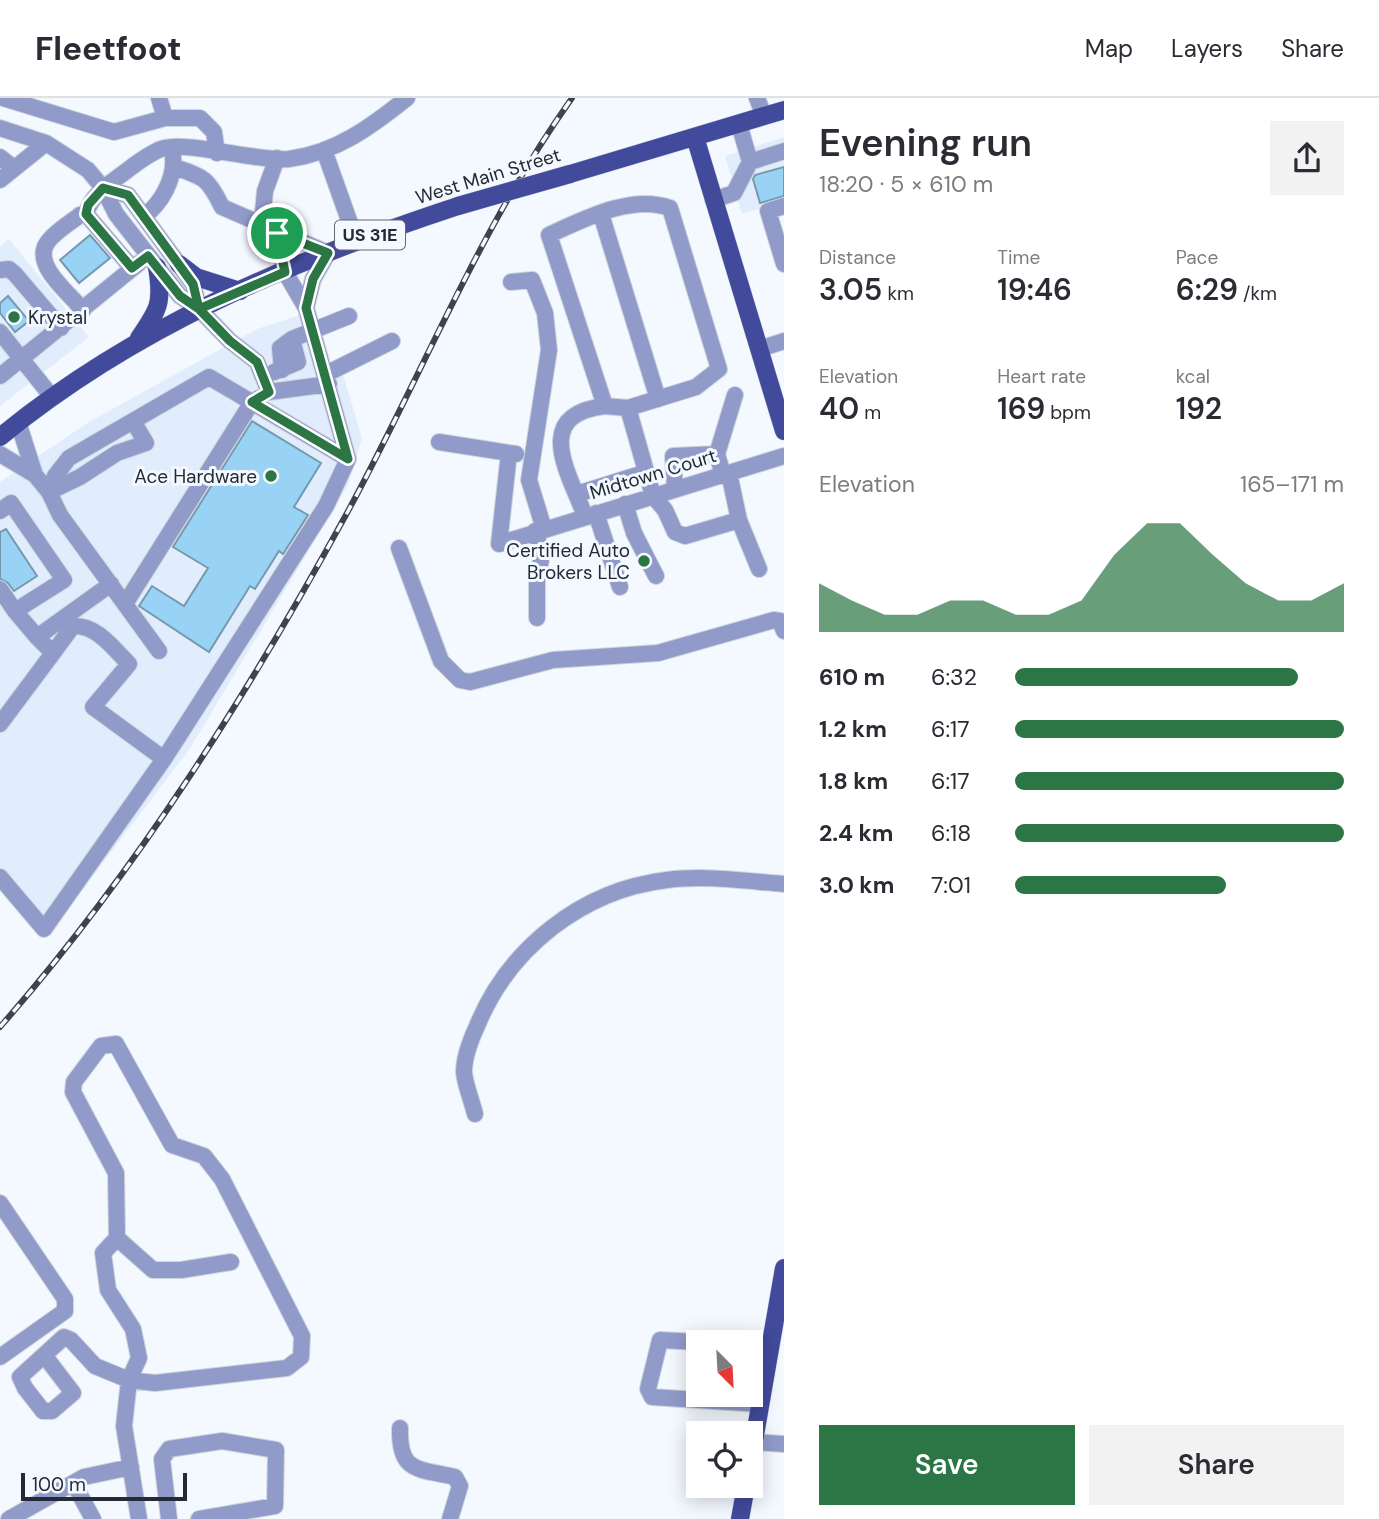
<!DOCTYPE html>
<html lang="en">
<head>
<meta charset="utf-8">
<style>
  :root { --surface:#fff; --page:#f2f2f3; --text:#2b2b33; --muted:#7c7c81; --line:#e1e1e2; --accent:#2b7644 }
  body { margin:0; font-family:"DM Sans",sans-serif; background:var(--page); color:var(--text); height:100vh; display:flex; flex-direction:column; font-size:26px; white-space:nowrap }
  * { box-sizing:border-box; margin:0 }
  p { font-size:23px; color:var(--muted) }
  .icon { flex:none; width:38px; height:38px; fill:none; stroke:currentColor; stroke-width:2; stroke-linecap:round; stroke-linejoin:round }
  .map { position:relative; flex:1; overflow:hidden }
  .panel { display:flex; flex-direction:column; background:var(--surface); width:595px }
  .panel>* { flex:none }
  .needle { width:46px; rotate:156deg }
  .buttons { position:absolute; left:686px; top:1232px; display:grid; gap:14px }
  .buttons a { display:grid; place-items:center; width:77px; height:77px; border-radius:0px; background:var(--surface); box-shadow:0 4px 18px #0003; font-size:35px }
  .scale { position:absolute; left:21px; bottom:18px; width:166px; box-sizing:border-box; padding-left:7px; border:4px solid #232b37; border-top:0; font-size:19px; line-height:24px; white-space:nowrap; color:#232b37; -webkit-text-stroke:5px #f4f9ff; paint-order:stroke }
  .pin { position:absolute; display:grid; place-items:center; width:60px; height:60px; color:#fff; margin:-30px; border:4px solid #fff; border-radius:50%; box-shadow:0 2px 7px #0007 }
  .round { display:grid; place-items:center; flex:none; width:74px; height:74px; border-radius:0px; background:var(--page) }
  .head { display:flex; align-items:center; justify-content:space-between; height:119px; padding:0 35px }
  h1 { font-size:38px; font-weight:600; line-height:52px }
  .figures { display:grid; grid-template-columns:repeat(3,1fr); gap:10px; height:119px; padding:7px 35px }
  .figures div { display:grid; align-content:center }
  .figures b { font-size:30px; font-weight:600 }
  .figures small { font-size:19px; font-weight:400 }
  .figures p { font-size:19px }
  .chart { height:196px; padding:14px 35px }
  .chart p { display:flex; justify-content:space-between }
  .chart svg { width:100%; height:126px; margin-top:7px; fill:var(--accent); opacity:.7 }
  .button { display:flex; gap:14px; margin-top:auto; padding:14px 35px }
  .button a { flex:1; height:80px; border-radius:0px; background:var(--accent); color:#fff; font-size:28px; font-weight:600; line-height:80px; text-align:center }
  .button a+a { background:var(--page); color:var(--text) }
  ul { padding:0 35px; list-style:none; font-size:23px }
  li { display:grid; grid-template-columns:112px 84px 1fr; align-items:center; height:52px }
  li i { height:18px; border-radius:9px; background:var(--accent) }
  header { display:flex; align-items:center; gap:42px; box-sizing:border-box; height:98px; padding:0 35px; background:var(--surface); border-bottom:2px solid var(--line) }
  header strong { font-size:33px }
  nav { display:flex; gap:38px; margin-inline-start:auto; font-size:24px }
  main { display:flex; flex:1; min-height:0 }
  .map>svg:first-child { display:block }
  .built { fill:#e1edfc }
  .building { fill:#98d3f5; stroke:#7699ad; stroke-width:2 }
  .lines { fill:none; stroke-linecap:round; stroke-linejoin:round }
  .minor-casing { stroke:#ced4db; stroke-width:18 }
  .major-casing { stroke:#ced4db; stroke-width:19 }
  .minor { stroke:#919bca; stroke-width:16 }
  .major { stroke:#424a9c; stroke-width:18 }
  .rail-casing { stroke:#3d444f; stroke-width:6 }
  .rail { stroke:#f4f9ff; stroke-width:3.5; stroke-dasharray:10; stroke-linecap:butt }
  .major-bridge-casing { stroke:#ced4db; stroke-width:19; stroke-linecap:butt }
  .major-bridge { stroke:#424a9c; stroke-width:18 }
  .route-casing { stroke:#fff; stroke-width:14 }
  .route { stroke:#2b7644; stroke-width:9 }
  .poi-dot { fill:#2b7644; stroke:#f4f9ff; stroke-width:2.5 }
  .labels { text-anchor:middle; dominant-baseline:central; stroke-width:6; stroke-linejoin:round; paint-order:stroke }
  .shield { fill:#f4f9ff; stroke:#626973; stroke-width:2 }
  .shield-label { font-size:18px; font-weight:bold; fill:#232b37 }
  .street-label { font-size:19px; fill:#232b37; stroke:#f4f9ff }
  .poi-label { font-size:19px; fill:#232b37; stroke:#f4f9ff; text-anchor:end }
</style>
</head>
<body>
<header>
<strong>Fleetfoot</strong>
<nav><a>Map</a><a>Layers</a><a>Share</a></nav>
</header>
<main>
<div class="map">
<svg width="784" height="1421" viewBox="0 0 784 1421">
  <rect width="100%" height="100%" fill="#f4f9ff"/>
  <path class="built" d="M784,39V103L742,116L725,58Z
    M9,141L89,239L0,308V148Z
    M300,217L318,282L343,276L362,340L348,387L189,652L46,839L0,786V384L89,324L257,231Z"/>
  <path class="building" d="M784,69V98L760,105L753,81L755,77Z
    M90,137L110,160L79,185L60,162Z
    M8,198L29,223L15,234L0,215V205Z
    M252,323L321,365L294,409L308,417L283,456L279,453L255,491L250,488L209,554L139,508L152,488L184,508L208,470L173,449Z
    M6,431L37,478L14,493L8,485L0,481V434Z"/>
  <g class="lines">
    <defs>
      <path id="minor" d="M3,0L114,34L165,20H200L214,34L217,55
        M159,0L165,20
        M757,0L764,18
        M739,26L750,64
        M0,30L46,45L88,72L103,90L116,116L180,198L199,211L230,243L257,264L269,294L329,286
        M324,52L356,142
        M0,59L14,70
        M174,69C204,79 208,80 222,109L328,155L313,181L306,210
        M0,82L46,45
        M103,90L128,97L193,186L199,211
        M713,102L734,95L750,64L784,53
        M784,108L768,113L784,166
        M86,116C91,98 106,88 121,77C133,68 146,57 161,51C187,42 256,64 289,61C336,55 372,28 407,0
        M601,116L658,301
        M144,118C161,106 175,81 173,59
        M262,125L265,93L277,60
        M0,172L9,171L15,176L61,230
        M511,184L532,182L545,215L549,252L529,382L544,431
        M83,212C70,196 32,167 47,145C54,134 70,125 80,117L86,116L132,170
        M0,234L52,299
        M759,251L784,243
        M282,272L280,250L292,241L349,218
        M274,274L298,264L292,241
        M326,276L392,243
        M0,278L139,165
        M628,310L605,308L549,137C584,121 632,96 670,110L719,271L696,289L628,310L653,398L665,412L675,434L685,438L739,422L759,471
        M18,324L35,377L49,394L60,417L159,553
        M439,344L516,356
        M509,355L499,446L784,358
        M0,356L35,377
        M729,375L739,422
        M723,377L717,356L735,297
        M675,391L673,358L717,356
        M49,394L55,378L69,360L209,279L348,361
        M49,394L80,379L117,355L146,345L133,323
        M577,396L647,374
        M625,406L634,435L656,478
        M0,413L11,405L64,482L15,513L37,539
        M596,415L620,489
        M585,418C569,375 531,317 605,308
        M535,433L542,456L537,483V520
        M399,450L441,563L460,582L470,584L553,562L658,555L774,522L780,523L784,533
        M0,491L15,513
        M125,506L252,304L259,300
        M53,555L73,528C96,526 114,551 129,566L93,609L164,661L326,408L348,361L306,210L285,174L277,135
        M0,626L53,555L37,539L111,486
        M0,779L44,831L164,661
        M475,1016C472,1003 465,987 464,974C464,960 471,941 477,928C509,850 582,792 667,782C705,777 746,783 784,786
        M0,1105L65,1201V1213L0,1259
        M698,1244L660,1242L648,1291L652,1299L760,1306
        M751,1248L770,1249
        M44,1257L73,1295L52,1313H43L25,1290L20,1279L64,1239L71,1242L95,1268L129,1282L155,1285L287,1270L301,1259L302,1238L222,1081L204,1058L172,1047L116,946L101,948L74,984L73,994L116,1075L117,1140
        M400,1330C399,1375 417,1370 455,1379L460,1388L450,1421
        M754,1344L784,1346
        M74,1386L93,1421
        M9,1421L84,1379L131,1369
        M139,1421L124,1328L129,1282L139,1260L133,1231L108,1192L103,1155L117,1140L153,1172H181L231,1164
        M169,1421L162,1361L169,1351L222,1343L276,1352L275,1408L199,1421"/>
      <path id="major" d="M695,39L784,333
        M570,76L784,12
        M179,166L196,179L240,193
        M139,240C159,211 163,205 157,169
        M0,339C135,228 294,162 458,108
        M751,1360L784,1170
        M740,1421L746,1388"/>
    </defs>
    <use href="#minor" class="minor-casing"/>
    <use href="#major" class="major-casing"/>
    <use href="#minor" class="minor"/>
    <use href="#major" class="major"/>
    <defs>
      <path id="rail" d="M0,929C136,774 248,596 347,415C423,275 479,131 572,0"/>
    </defs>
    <use href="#rail" class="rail-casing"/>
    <use href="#rail" class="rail"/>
    <defs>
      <path id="major-bridge" d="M458,108L570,76"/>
    </defs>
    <use href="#major-bridge" class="major-bridge-casing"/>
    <use href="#major-bridge" class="major-bridge"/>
  </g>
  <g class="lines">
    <defs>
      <path id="route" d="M277,135L285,174L199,211L180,198L148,158L132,170L86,116L88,107L103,90L128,97L193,186L199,211L230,243L257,264L269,294L252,304L348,361L306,210L313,181L328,155L277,135"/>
    </defs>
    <use href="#route" class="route-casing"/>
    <use href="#route" class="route"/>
  </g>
  <g class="poi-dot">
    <circle cx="14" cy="219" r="7"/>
    <circle cx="271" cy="378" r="7"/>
    <circle cx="644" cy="463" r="7"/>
  </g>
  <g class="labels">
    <rect class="shield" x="335" y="122.5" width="70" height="29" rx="5"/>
    <g class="shield-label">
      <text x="370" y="137">US 31E</text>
    </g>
    <g class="street-label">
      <text transform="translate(488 78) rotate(-17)">West Main Street</text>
      <text transform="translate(653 376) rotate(-17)">Midtown Court</text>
    </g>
    <g class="poi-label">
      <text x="28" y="219" text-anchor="start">Krystal</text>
      <text x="257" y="378">Ace Hardware</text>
      <text x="630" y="452">Certified Auto<tspan x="630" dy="22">Brokers LLC</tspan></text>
    </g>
  </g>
</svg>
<div class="buttons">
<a><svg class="needle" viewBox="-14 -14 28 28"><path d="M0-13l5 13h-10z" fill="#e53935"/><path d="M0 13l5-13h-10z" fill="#7c7c81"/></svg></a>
<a><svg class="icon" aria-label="locate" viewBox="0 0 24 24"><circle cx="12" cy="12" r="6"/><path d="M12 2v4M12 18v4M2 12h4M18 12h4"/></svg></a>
</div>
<div class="scale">100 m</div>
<div class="pin" style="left:277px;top:135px;background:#1e9e55"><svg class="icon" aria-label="arrive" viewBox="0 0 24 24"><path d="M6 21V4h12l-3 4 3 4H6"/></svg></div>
</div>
<section class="panel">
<div class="head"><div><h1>Evening run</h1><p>18:20 · 5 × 610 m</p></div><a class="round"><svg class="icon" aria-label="share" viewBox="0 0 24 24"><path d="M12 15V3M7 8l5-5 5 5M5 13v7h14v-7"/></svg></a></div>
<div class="figures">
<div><p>Distance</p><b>3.05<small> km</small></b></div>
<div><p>Time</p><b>19:46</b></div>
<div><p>Pace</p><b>6:29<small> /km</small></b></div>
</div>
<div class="figures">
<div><p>Elevation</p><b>40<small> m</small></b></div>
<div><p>Heart rate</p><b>169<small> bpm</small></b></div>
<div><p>kcal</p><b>192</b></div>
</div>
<div class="chart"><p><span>Elevation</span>165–171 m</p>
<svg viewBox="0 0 160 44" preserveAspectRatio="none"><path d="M0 44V27L10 33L20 38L30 38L40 33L50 33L60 38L70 38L80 33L90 17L100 6L110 6L120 17L130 27L140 33L150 33L160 27V44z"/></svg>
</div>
<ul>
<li><b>610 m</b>6:32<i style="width:86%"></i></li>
<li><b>1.2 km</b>6:17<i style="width:100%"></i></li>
<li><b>1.8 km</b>6:17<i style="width:100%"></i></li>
<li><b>2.4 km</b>6:18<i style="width:100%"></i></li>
<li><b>3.0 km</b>7:01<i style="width:64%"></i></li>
</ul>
<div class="button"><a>Save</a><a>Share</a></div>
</section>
</main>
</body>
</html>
